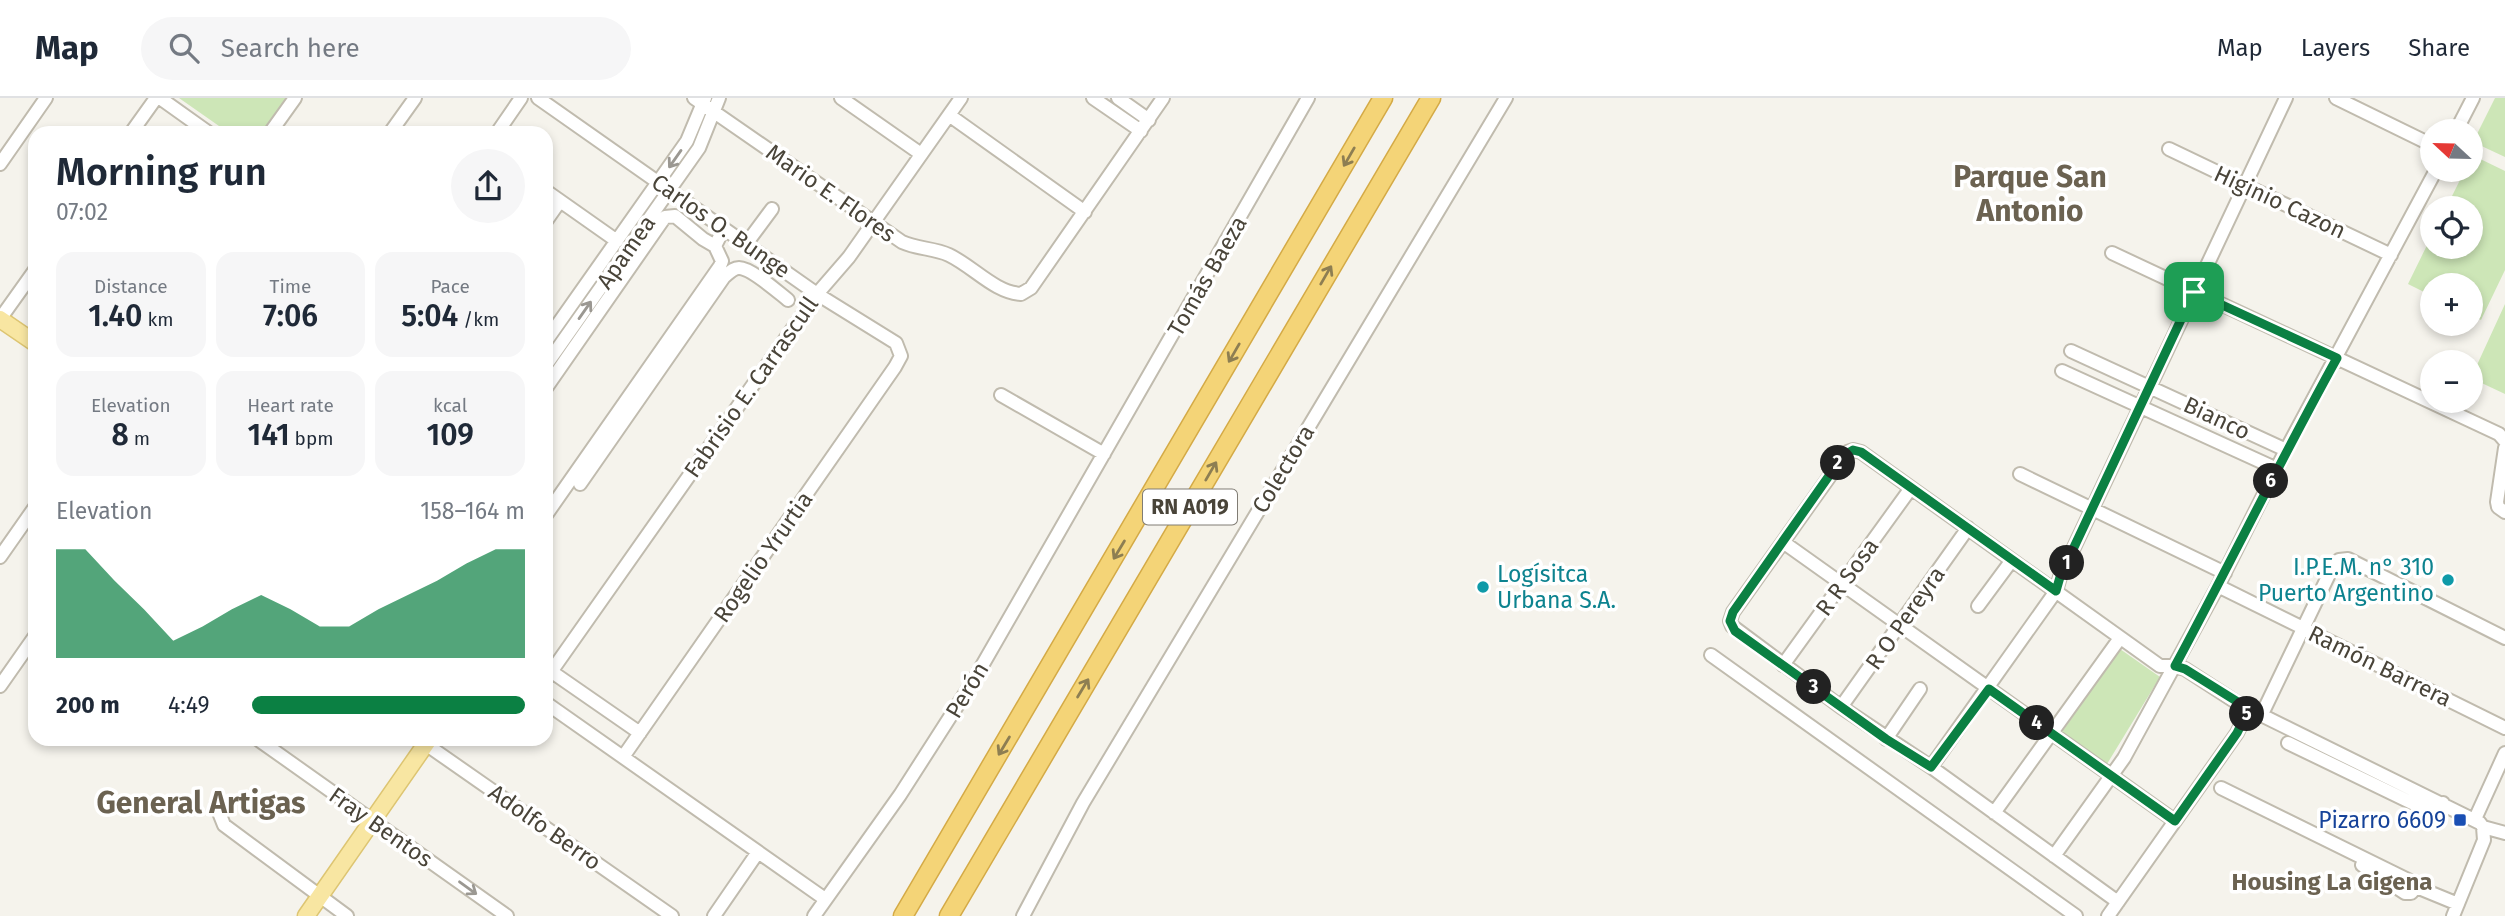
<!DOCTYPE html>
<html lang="en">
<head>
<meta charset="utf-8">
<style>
  :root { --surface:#fff; --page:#f6f6f7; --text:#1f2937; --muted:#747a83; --line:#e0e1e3; --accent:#0b8043 }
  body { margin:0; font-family:"Fira Sans",sans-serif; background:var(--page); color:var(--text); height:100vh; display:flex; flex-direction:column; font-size:26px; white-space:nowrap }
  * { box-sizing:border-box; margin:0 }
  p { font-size:23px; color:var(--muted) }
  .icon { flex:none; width:38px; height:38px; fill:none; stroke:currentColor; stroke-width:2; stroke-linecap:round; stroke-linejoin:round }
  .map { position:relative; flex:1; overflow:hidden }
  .side { position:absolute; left:28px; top:28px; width:525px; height:620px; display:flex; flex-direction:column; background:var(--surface); border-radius:21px; box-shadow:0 4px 10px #0003 }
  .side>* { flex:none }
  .needle { width:46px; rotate:292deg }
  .controls { position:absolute; left:2420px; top:21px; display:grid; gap:14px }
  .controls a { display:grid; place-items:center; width:63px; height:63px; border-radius:50%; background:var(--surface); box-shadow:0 4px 10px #0003; font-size:35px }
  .pin { position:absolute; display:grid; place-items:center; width:60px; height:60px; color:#fff; margin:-30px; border-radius:14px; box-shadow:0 4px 10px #0006 }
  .km { position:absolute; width:35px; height:35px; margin:-18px; border-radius:50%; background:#222; color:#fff; font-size:19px; line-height:35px; text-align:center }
  .round { display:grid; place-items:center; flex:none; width:74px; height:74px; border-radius:37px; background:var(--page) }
  .summary { display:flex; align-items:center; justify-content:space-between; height:119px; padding:0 28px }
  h1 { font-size:38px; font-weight:600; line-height:52px }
  .stats { display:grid; grid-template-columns:repeat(3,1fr); gap:10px; height:119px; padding:7px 28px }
  .stats div { display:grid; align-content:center; border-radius:18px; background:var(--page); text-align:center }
  .stats b { font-size:30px; font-weight:600 }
  .stats small { font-size:19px; font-weight:400 }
  .stats p { font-size:19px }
  .chart { height:196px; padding:14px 28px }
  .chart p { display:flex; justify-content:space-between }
  .chart svg { width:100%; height:126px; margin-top:7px; fill:var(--accent); opacity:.7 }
  ul { padding:0 28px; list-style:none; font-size:23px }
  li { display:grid; grid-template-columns:112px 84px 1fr; align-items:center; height:52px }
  li i { height:18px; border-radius:9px; background:var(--accent) }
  header { display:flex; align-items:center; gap:42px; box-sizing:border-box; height:98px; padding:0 35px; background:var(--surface); border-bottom:2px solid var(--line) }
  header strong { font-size:33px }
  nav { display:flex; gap:38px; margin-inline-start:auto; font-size:24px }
  .search { width:490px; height:63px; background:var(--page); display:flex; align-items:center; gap:18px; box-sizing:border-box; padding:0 24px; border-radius:38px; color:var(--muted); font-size:26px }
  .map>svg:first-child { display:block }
  .green { fill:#cde6b7 }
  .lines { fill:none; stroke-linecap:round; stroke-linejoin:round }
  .minor-casing { stroke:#c0bbae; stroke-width:16 }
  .major-casing { stroke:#ddc572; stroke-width:19 }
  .highway-casing { stroke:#d4aa46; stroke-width:21 }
  .minor { stroke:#fff; stroke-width:12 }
  .major { stroke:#f8e6a2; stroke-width:16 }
  .highway { stroke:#f4d477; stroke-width:18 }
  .oneway { stroke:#8d7e52 }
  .oneway2 { stroke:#9b9892 }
  .route-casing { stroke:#fff; stroke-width:14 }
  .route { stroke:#0b8043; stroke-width:9 }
  .culture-dot { fill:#0f9aa8; stroke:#fff; stroke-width:2.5 }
  .transit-dot { fill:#1a4fb4; stroke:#fff; stroke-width:2.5 }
  .labels { text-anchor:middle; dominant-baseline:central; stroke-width:7; stroke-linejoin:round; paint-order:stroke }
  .shield { fill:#fff; stroke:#807c74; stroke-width:2 }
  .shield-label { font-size:21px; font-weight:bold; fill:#494439 }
  .street-label { font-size:23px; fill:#494439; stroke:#fff }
  .culture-label { font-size:23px; fill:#0d838f; stroke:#fff; text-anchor:end }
  .transit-label { font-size:23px; fill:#164399; stroke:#fff; text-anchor:end }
  .neighbourhood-label { font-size:24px; font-weight:bold; fill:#6b6251; stroke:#fff }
  .district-label { font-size:30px; font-weight:bold; fill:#6b6251; stroke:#fff }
</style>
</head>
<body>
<header>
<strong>Map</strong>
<div class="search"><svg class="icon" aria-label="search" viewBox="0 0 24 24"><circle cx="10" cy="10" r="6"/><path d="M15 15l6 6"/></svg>Search here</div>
<nav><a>Map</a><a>Layers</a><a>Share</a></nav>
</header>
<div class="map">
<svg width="2505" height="818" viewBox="0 0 2505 818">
  <rect width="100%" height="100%" fill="#f5f3ec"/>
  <path class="green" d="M179,0H290L266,35H229Z
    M2495,0H2505V59L2473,44Z
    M2472,57L2505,73V172L2481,222L2471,217V187H2432V198L2408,186L2432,137V149H2471V110H2446L2465,72H2471Z
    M2505,206V296L2471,280Z
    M2120,551L2160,579L2107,666L2062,634Z"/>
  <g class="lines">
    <defs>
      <path id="minor" d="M160,0L209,35
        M538,0L817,196L896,245L901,258L895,269L623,659
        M694,0L902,144C917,151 934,150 949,157C974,169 994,194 1021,196L1031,190L1163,0
        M841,0L921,56
        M1093,0L1141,33
        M1118,0L1149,22
        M2336,0L2432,47
        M949,17L1085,114
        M2456,33L2473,0
        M131,35L156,0
        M270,35L295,0
        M390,35L415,0
        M497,35L521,0
        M2169,51L2391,157
        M0,66L46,0
        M546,93L617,143
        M546,123L560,103
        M746,146L772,111
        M2112,155L2499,336L2505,343
        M0,221L35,172
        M546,243L687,43L705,0
        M2071,253L2286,352
        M546,267L699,50L719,0
        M2062,273L2277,371
        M546,290L665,119L675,118L703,141L715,148
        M1001,297L1104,356
        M2505,350L2497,404L2498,409L2505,414
        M2020,376L2225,475
        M580,386L724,179C729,175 733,170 739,170C751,170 778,194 788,202
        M546,417L720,168L722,163L715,148L724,130
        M1783,444L2175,723
        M0,459L35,409
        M2218,488L2505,630
        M1978,508L2012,462
        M1711,557L2076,818
        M1783,567L1911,390
        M552,574L640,635
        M546,581L817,196L849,159L961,0
        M0,588L35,538
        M546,605L825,801
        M1841,609L1968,430
        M2262,616L2334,466L2339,462L2348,461L2505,540
        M256,640L507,818
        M417,640L672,818
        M1886,641L1920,591
        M2288,645L2437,717L2443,705
        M1931,669L2056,493L2060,479L2286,0
        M2221,690L2410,783L2419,790L2458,806
        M216,707L224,727L347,818
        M1994,715L2120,540
        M2475,721L2505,655
        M2483,729L2505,735
        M2054,758L2124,660L2218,488L2286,352L2436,72
        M2362,767L2405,795H2411L2417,788
        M2118,804L1931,669L1841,609L1732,528L1730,523L1733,514L1847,354L1853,352L1861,354L2160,568H2175L2185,571L2239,606L2480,725L2483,729L2484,742L2453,818
        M714,818L758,754
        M814,818L900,697L975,580L1308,0
        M1023,818L1083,705L1506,0
        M2108,818L2237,635L2249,611"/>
      <path id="major" d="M0,221L35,245
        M306,818L430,640"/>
      <path id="highway" d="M903,818L1383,0
        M949,818L1431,0"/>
    </defs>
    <use href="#minor" class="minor-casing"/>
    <use href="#major" class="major-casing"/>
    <use href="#highway" class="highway-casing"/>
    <use href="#minor" class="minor"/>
    <use href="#major" class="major"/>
    <use href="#highway" class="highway"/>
  </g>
  <defs><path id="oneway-shaft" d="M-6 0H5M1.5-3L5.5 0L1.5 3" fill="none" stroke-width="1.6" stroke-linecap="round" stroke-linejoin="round" transform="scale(1.75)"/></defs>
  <g class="oneway">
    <use href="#oneway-shaft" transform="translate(1349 59) rotate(120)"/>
    <use href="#oneway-shaft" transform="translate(1326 177) rotate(-60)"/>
    <use href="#oneway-shaft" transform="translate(1234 255) rotate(120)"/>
    <use href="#oneway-shaft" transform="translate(1211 373) rotate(-60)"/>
    <use href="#oneway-shaft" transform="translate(1119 452) rotate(121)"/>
    <use href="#oneway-shaft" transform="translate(1083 590) rotate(-59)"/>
    <use href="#oneway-shaft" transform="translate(1004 648) rotate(121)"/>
  </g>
  <g class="oneway2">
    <use href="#oneway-shaft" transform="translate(675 61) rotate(125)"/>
    <use href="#oneway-shaft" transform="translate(585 212) rotate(-55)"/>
    <use href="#oneway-shaft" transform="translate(468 790) rotate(36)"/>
  </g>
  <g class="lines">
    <defs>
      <path id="route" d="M2194,194L2337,260C2281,361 2230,466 2175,568L2185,571L2249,611L2237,635L2175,723L1989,591L1931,669L1886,641L1735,533L1730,523L1733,514L1843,358L1853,352L1861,354L2056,493L2060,479Z"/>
    </defs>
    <use href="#route" class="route-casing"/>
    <use href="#route" class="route"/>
  </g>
  <g class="culture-dot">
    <circle cx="2448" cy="482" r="7"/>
    <circle cx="1483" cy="489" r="7"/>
  </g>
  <rect class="transit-dot" x="2453" y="715" width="14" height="14" rx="3.5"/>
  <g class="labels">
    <rect class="shield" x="1143" y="391.5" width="94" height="35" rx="5"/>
    <g class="shield-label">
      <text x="1190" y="409">RN A019</text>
    </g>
    <g class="street-label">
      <text transform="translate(831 95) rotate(35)">Mario E. Flores</text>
      <text transform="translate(2280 104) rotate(25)">Higinio Cazon</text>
      <text transform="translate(721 128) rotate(35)">Carlos O. Bunge</text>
      <text transform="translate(626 154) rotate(-55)">Apamea</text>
      <text transform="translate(1207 178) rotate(-60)">Tomás Baeza</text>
      <text transform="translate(751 289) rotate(-55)">Fabrisio E. Carrascull</text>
      <text transform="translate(2217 320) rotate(25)">Bianco</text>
      <text transform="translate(1283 371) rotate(-59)">Colectora</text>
      <text transform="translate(763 459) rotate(-55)">Rogelio Yrurtia</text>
      <text transform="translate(1847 479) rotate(-54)">R R Sosa</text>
      <text transform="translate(1905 520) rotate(-55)">R O Pereyra</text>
      <text transform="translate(2380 568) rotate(26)">Ramón Barrera</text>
      <text transform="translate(967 592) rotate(-59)">Perón</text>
      <text transform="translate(381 729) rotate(35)">Fray Bentos</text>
      <text transform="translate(545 729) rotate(35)">Adolfo Berro</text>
    </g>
    <g class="culture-label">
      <text x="2434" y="469">I.P.E.M. n° 310<tspan x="2434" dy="26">Puerto Argentino</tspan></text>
      <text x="1497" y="476" text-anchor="start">Logísitca<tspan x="1497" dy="26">Urbana S.A.</tspan></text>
    </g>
    <g class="transit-label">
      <text x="2446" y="722">Pizarro 6609</text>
    </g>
    <g class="neighbourhood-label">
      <text x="2332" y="784">Housing La Gigena</text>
    </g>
    <g class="district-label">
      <text x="2030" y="79">Parque San<tspan x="2030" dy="34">Antonio</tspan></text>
      <text x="201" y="705">General Artigas</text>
    </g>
  </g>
</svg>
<div class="controls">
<a><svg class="needle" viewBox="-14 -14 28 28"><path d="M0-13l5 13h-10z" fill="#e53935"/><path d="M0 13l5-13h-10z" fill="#747a83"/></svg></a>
<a><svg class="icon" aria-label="locate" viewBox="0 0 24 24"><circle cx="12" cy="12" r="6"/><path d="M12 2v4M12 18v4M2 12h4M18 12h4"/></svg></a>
<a>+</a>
<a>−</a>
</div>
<div class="pin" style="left:2194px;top:194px;background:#1e9e55"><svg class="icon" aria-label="arrive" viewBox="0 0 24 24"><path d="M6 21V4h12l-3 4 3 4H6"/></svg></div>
<b class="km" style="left:2067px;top:465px">1</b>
<b class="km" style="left:1838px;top:365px">2</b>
<b class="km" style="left:1814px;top:589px">3</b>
<b class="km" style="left:2037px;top:625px">4</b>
<b class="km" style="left:2247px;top:616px">5</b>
<b class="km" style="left:2271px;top:383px">6</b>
<section class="side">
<div class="summary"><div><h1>Morning run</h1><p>07:02</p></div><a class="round"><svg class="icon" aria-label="share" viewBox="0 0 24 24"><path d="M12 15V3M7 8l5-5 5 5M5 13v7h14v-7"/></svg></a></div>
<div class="stats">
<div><p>Distance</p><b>1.40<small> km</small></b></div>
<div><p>Time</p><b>7:06</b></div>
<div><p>Pace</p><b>5:04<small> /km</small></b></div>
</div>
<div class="stats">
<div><p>Elevation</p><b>8<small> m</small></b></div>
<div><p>Heart rate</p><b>141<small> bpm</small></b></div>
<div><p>kcal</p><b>109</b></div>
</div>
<div class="chart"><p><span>Elevation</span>158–164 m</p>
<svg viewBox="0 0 160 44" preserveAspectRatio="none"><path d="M0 44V6L10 6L20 17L30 27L40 38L50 33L60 27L70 22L80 27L90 33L100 33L110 27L120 22L130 17L140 11L150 6L160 6V44z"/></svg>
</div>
<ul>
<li><b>200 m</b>4:49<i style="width:100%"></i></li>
</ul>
</section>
</div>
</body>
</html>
